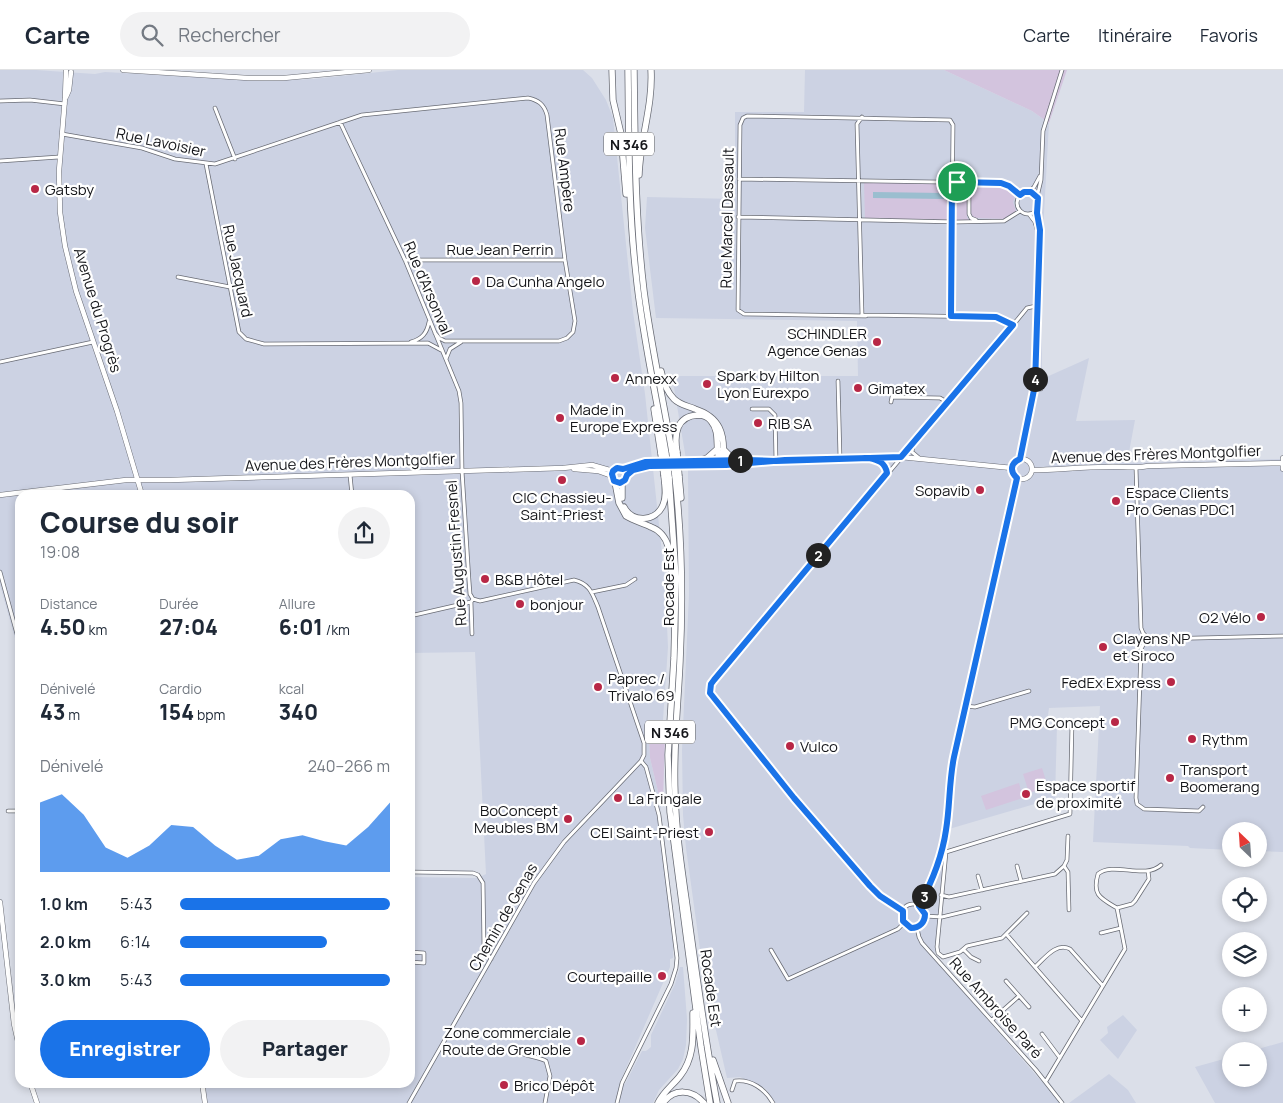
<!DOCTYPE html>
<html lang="fr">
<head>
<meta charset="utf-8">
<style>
  :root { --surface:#fff; --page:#f2f2f3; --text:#1f2937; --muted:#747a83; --line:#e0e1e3; --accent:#1a73e8 }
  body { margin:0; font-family:Manrope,sans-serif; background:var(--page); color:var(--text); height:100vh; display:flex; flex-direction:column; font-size:19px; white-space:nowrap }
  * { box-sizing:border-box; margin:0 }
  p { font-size:16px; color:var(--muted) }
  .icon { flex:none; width:28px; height:28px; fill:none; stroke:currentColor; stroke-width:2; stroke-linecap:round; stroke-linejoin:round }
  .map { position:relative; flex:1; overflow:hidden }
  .drawer { position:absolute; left:15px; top:420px; width:400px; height:598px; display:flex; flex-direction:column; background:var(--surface); border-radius:15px; box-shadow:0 2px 8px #0003 }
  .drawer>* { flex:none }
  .needle { width:32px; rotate:335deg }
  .controls { position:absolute; left:1222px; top:752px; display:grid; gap:10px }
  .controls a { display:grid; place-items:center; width:45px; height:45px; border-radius:50%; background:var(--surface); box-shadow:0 2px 8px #0003; font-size:25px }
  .pin { position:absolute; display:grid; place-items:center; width:42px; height:42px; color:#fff; margin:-21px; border:2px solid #fff; border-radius:50%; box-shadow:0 1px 5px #0007 }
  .km { position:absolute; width:25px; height:25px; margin:-12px; border-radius:50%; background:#222; color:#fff; font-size:14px; line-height:25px; text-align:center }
  .round { display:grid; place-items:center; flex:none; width:52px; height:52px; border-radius:26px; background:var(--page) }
  .headline { display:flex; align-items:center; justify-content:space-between; height:85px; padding:0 25px }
  h1 { font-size:28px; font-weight:800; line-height:38px }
  .figures { display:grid; grid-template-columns:repeat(3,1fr); gap:8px; height:85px; padding:5px 25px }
  .figures div { display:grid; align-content:center }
  .figures b { font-size:21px; font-weight:800 }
  .figures small { font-size:14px; font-weight:400 }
  .figures p { font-size:14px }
  .chart { height:140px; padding:10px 25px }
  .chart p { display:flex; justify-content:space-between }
  .chart svg { width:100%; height:90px; margin-top:5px; fill:var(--accent); opacity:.7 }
  .button { display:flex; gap:10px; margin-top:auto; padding:10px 25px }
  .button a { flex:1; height:58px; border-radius:30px; background:var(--accent); color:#fff; font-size:20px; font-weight:800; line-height:58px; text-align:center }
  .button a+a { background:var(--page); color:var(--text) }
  ul { padding:0 25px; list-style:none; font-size:16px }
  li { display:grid; grid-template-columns:80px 60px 1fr; align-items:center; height:38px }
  li i { height:12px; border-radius:6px; background:var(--accent) }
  header { display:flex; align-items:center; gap:30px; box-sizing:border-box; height:70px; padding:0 25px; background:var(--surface); border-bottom:1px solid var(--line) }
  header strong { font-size:24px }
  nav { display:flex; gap:28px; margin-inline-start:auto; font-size:18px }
  .search { width:350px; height:45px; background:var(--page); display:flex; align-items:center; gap:12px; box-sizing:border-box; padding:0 18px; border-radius:28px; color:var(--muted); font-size:19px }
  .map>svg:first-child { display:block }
  .built { fill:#ccd2e3 }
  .green { fill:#d3c4de }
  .water { fill:#9abecf }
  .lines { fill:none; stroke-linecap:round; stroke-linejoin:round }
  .street-casing { stroke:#696c75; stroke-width:4.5 }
  .secondary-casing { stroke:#696c75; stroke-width:5.5 }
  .highway-casing { stroke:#696c75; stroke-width:7 }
  .street { stroke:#fff; stroke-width:3 }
  .secondary { stroke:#fff; stroke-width:4.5 }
  .highway { stroke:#fff; stroke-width:5.5 }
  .highway-bridge-casing { stroke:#696c75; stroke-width:7; stroke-linecap:butt }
  .highway-bridge { stroke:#fff; stroke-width:5.5 }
  .route-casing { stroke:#fff; stroke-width:10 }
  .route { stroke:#1a73e8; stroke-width:6 }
  .poi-dot { fill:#b82746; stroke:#fff; stroke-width:2 }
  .labels { text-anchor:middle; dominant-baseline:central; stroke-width:4.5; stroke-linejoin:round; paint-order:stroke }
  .shield { fill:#fff; stroke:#5b5c5f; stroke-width:1 }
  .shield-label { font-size:14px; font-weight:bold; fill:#15161a }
  .street-label { font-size:15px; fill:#15161a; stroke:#fff }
  .poi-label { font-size:15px; fill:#15161a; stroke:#fff; text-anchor:start }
</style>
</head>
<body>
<header>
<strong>Carte</strong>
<div class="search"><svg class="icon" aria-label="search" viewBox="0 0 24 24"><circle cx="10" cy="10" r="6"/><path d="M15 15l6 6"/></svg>Rechercher</div>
<nav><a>Carte</a><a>Itinéraire</a><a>Favoris</a></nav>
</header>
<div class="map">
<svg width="1283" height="1033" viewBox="0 0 1283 1033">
  <rect width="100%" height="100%" fill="#dbdfe9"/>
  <path class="built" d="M0,0H36L95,4L105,2L267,11L314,9L398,0H583L592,8L606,30L613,48L633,242L645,324L665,511L668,577L662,664L649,668L650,688L661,734L659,752L673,861V888L670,889V897L620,1012L625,1014L642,981H646L651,977V965L675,914L680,897H683L687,949L686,975L683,989L678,999L659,1020L653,1033H208L205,1013L410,1012V807L478,808L486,804L475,582L410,583V425H20V586L0,515Z
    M805,0H944L1032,41L1049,53L1042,180V309L1089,288L1076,351L1135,350L1127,393L1283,389V782L1259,781V761H1231V780L1190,778L1188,776L1093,772L1100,636L1049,638L1046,659L1057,656L1055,728L949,759L934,888L1042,1012H1049L1064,1033H776L766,1019L740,1007L727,1008L704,908L686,778L683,745L682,680L689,524L688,401L672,306H858L857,251L656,248L645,158L647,127L735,129V42H804Z
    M1123,945L1137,960L1118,989L1100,970L1108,963L1107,957Z
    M1283,972V1033H1215L1195,997L1231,987V1009H1259V981H1251Z
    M1109,1004L1128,1020L1136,1033H1069Z"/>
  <path class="green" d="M944,0H1067L1049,53L1032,41Z
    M864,112L947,113V150L865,149Z
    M954,113H970L968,117L967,147L969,150H953Z
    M978,115H1001L1007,117L1016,124L1013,132L1016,141L1005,149L974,148C968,141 968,123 974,116Z
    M662,664L665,665L663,733L661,734L650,688L649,668Z
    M1042,698L1048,717L1029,723L1023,704Z
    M1019,713L1023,728L986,740L981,726Z"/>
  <path class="water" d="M873,122L944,123V129L873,128Z"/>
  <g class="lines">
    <defs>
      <path id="street" d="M0,31L30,30L65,34
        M215,38L235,89
        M862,47L857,54L862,245L996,247L1013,255
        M340,52L405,190L459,321L461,333L462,401L469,511L470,524L473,529L471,532L472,564
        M62,64L142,78L175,89L215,94L362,45L528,28C538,30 544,34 547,45L565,190L575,251L573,262L567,268L559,271H445L439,268L435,263
        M0,91L59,87
        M206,94L239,262L246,269L264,274L428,273L441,280
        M739,109L1001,113L1009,116L1020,125
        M975,113L969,119V144L971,148L976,150
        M1030,121L1034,117L1040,106
        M1017 133a11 11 0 1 1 22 0a11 11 0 1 1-22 0Z
        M1037,127L1041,110L1043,61L1062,0
        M1029,144L1035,152L1038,163
        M738,147L956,152L1004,151L1020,141
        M405,190H565
        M178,207L230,217
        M866,246L744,244L738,240L740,55L743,48L747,46L950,50L953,55L951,246
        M411,272C422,269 427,263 429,252
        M446,289L450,279L461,272
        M0,292L93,272
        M838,311L840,388
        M1035,318L1041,319
        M891,332L892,327L940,328L947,332
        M752,339H769L775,345L776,391
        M913,375L912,382L919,388
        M874,389L885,395L887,403
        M1020,389L1035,315L1040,160L1038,138
        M1136,398L1141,558L1143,563L1147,567
        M350,405L352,425
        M0,502L20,575
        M592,522L626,515L635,509
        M410,546L471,532
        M1147,567L1141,579L1136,728L1137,734L1144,739L1199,741L1203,737
        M1147,567L1155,569L1283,566
        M965,636L975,637L1029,621
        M8,741H20
        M1068,766L1067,790L1064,796L1068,802L1069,840
        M1017,796L1021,811
        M410,802L473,803L478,805L483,813L484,879L491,889
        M978,806L982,820
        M941,825L949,827L1055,804L1064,796
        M901 846a12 12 0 1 1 24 0a12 12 0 1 1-24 0Z
        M919,836C932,812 942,788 946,760C950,736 949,711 954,687L1017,408
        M1117,838C1100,828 1092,825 1098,804C1113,791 1145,810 1161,795
        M903,841L880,826L870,816L794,728L712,627L710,619L714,610L1013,255L1027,238L1036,236
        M1027,843L1002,868L967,876L960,882L943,887L938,883L937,877L946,782L1070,744L1072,653
        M925,846L942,847L979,838
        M917,858L919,867L922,873L1036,1000L1062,1033
        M1101,863L1121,858
        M1007,865L1082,951
        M771,880L788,909L898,859L904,853
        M964,880L971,887L979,891
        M410,882L424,883V893L410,892
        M1035,897C1045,888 1056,872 1070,879L1103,916
        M1006,911L1029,937
        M992,950L1019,926
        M1042,964L1060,988
        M516,980C525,987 536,986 546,991L550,1006L545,1033
        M1046,1011L1125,879L1117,838L1132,834L1135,831L1149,809L1148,801
        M732,1020L735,1011C751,1009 765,1019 773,1033
        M409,1033L534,813L564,772L641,691L644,685V673L598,537C592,523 590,514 574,510L480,531L473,529
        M617,1033L622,1013L671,914L676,898L677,888L659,745L646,697L641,691"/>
      <path id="secondary" d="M123,0L248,8H284L369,0
        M66,1L65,28L59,101L60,142L65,176L76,221L117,341L142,425
        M66,27L69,20L71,2
        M1283,388V399
        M1012 399a10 10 0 1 1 20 0a10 10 0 1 1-20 0Z
        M675,391L758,390
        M676,396L901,387L1012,398
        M574,399L598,401L612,406L613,410L618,413L625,410L627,404L624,400L619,398L613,401L612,406
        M623,399L645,392L665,391
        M1032,400C1057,400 1081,397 1106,397C1121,396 1134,399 1148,396L1282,393
        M627,405C639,396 652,396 666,396
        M0,425L126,410H170L563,398L592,395L613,401
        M0,832L14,954L20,981
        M30,1012L37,1033
        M202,1012L205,1033"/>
      <path id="highway" d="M612,0L613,30L621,64L626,124
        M628,0C629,68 628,136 636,204C642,265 656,324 666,384
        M634,0C635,74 635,147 644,221C651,275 663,328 672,382
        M639,105C640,69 653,36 651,0
        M661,301C663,311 667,322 674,329C680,335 688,336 695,339C720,347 725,364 723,388L715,395
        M654,339L661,384
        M723,379L731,387L745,390
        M677,382C674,365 676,346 698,345C703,345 708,347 711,351C722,364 713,381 722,395
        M698,391L707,388L716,380
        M675,406C682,468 683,529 680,591C678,635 673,679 675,723C676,768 684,813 690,858C698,916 706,975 717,1033
        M679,406L681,428
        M669,407L676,508L674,588L668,685L670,742L701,977L710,1033
        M615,412L619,433L626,446C634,451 643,453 651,457C673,465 671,493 672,513
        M622,428V412
        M624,437C632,453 656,452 663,435C667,426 665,416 664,406
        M713,990L728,1033
        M658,1033C663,1022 673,1015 680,1006C695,987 693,965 693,943
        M663,1033C674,1018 692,1019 704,1033"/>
    </defs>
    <use href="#street" class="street-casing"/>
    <use href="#secondary" class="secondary-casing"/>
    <use href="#highway" class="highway-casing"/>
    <use href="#street" class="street"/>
    <use href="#secondary" class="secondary"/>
    <use href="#highway" class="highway"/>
    <defs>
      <path id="highway-bridge" d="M672,382L675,406
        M677,382L679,406
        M661,384L664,406
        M666,384L669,407"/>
    </defs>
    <use href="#highway-bridge" class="highway-bridge-casing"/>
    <use href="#highway-bridge" class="highway-bridge"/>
  </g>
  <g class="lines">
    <defs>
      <path id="route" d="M957,112H952L951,246L996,247L1013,255L901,387L776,391L745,390L645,392L623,399L617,398L613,401L612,404L614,411L620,413L625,410L627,405L633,400L649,396L726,395L785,390L869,388C878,390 885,392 887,403L714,610L711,614L710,623L794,728L870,816L880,826L903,841V851L911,858C920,858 925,852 925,844L919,836C932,812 942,788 946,760C950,736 949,711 954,687L1017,408C1009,401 1011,393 1020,389L1035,315L1040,160L1037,143L1038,128L1031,122H1024L1020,125L1009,116L1001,113L957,112"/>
    </defs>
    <use href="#route" class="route-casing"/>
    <use href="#route" class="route"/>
  </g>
  <g class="poi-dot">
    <circle cx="35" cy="119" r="5"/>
    <circle cx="476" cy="211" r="5"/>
    <circle cx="877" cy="272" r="5"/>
    <circle cx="615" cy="308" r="5"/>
    <circle cx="707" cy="314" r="5"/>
    <circle cx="858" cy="318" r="5"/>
    <circle cx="560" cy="348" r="5"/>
    <circle cx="758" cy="353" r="5"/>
    <circle cx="562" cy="410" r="5"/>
    <circle cx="980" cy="420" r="5"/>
    <circle cx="1116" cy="431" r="5"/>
    <circle cx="485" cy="509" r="5"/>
    <circle cx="520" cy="534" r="5"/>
    <circle cx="1261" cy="547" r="5"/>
    <circle cx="1103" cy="577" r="5"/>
    <circle cx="1171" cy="612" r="5"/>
    <circle cx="598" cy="617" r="5"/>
    <circle cx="1115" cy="652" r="5"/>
    <circle cx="1192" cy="669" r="5"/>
    <circle cx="790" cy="676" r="5"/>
    <circle cx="1170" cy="708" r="5"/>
    <circle cx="1026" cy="724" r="5"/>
    <circle cx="618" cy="728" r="5"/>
    <circle cx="568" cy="749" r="5"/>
    <circle cx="709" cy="762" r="5"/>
    <circle cx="662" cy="906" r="5"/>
    <circle cx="581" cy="971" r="5"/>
    <circle cx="504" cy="1015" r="5"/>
  </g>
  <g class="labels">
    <g class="shield">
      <rect x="604" y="62.5" width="50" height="23" rx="4"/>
      <rect x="645" y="650.5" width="50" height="23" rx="4"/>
    </g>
    <g class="shield-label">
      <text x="629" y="74">N 346</text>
      <text x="670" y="662">N 346</text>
    </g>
    <g class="street-label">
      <text transform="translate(161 72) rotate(12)">Rue Lavoisier</text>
      <text transform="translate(565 100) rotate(83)">Rue Ampère</text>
      <text transform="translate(727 148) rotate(-89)">Rue Marcel Dassault</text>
      <text x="500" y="179">Rue Jean Perrin</text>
      <text transform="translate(238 201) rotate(78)">Rue Jacquard</text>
      <text transform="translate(428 218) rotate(67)">Rue d'Arsonval</text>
      <text transform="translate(98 240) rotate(73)">Avenue du Progrès</text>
      <text transform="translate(1156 384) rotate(-2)">Avenue des Frères Montgolfier</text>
      <text transform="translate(350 392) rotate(-2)">Avenue des Frères Montgolfier</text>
      <text transform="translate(456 483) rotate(-94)">Rue Augustin Fresnel</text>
      <text transform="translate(668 517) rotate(-90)">Rocade Est</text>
      <text transform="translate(503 847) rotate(-60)">Chemin de Genas</text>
      <text transform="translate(711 918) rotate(82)">Rocade Est</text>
      <text transform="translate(996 938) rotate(48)">Rue Ambroise Paré</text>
    </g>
    <g class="poi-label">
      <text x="45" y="119">Gatsby</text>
      <text x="486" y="211">Da Cunha Angelo</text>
      <text x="867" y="263" text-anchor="end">SCHINDLER<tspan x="867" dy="17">Agence Genas</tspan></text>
      <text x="717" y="305">Spark by Hilton<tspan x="717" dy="17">Lyon Eurexpo</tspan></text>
      <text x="625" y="308">Annexx</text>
      <text x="868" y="318">Gimatex</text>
      <text x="570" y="339">Made in<tspan x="570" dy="17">Europe Express</tspan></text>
      <text x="768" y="353">RIB SA</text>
      <text x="970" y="420" text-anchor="end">Sopavib</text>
      <text x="1126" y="422">Espace Clients<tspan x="1126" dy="17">Pro Genas PDC1</tspan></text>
      <text x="562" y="427" text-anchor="middle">CIC Chassieu-<tspan x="562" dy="17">Saint-Priest</tspan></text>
      <text x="495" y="509">B&amp;B Hôtel</text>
      <text x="530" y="534">bonjour</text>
      <text x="1251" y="547" text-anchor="end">O2 Vélo</text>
      <text x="1113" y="568">Clayens NP<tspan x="1113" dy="17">et Siroco</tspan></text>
      <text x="608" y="608">Paprec /<tspan x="608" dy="17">Trivalo 69</tspan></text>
      <text x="1161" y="612" text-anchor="end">FedEx Express</text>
      <text x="1105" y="652" text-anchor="end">PMG Concept</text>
      <text x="1202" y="669">Rythm</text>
      <text x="800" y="676">Vulco</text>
      <text x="1180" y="699">Transport<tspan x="1180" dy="17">Boomerang</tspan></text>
      <text x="1036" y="715">Espace sportif<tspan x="1036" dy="17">de proximité</tspan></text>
      <text x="628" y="728">La Fringale</text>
      <text x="558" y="740" text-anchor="end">BoConcept<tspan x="558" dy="17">Meubles BM</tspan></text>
      <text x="699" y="762" text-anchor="end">CEI Saint-Priest</text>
      <text x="652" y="906" text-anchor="end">Courtepaille</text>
      <text x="571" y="962" text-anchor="end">Zone commerciale<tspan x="571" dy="17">Route de Grenoble</tspan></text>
      <text x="514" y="1015">Brico Dépôt</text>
    </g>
  </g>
</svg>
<div class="controls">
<a><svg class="needle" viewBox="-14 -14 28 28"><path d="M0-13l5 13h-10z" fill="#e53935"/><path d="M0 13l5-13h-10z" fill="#747a83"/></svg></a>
<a><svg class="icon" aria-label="locate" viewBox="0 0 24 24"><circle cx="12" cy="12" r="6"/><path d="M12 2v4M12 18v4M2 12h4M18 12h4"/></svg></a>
<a><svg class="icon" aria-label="layers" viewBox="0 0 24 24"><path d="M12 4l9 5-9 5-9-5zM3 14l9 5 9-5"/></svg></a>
<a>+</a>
<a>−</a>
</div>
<div class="pin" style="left:957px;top:112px;background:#1e9e55"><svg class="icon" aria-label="arrive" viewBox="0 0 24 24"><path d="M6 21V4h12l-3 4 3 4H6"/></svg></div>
<b class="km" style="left:740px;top:390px">1</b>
<b class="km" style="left:818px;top:485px">2</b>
<b class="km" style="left:924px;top:826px">3</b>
<b class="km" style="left:1035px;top:309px">4</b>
<section class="drawer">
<div class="headline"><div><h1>Course du soir</h1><p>19:08</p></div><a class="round"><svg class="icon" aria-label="share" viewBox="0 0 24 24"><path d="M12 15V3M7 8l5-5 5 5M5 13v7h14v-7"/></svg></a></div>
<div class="figures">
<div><p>Distance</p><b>4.50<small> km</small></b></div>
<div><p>Durée</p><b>27:04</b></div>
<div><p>Allure</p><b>6:01<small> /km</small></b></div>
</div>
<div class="figures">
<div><p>Dénivelé</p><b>43<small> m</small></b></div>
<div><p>Cardio</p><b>154<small> bpm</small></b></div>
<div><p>kcal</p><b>340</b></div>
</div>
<div class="chart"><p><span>Dénivelé</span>240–266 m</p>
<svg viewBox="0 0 160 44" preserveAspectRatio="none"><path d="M0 44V10L10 6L20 16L30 32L40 37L50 31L60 21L70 22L80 31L90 38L100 36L110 28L120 26L130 29L140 31L150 22L160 10V44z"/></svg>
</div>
<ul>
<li><b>1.0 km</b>5:43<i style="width:100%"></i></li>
<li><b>2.0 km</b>6:14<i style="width:70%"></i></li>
<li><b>3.0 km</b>5:43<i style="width:100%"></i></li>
</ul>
<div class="button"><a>Enregistrer</a><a>Partager</a></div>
</section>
</div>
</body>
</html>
